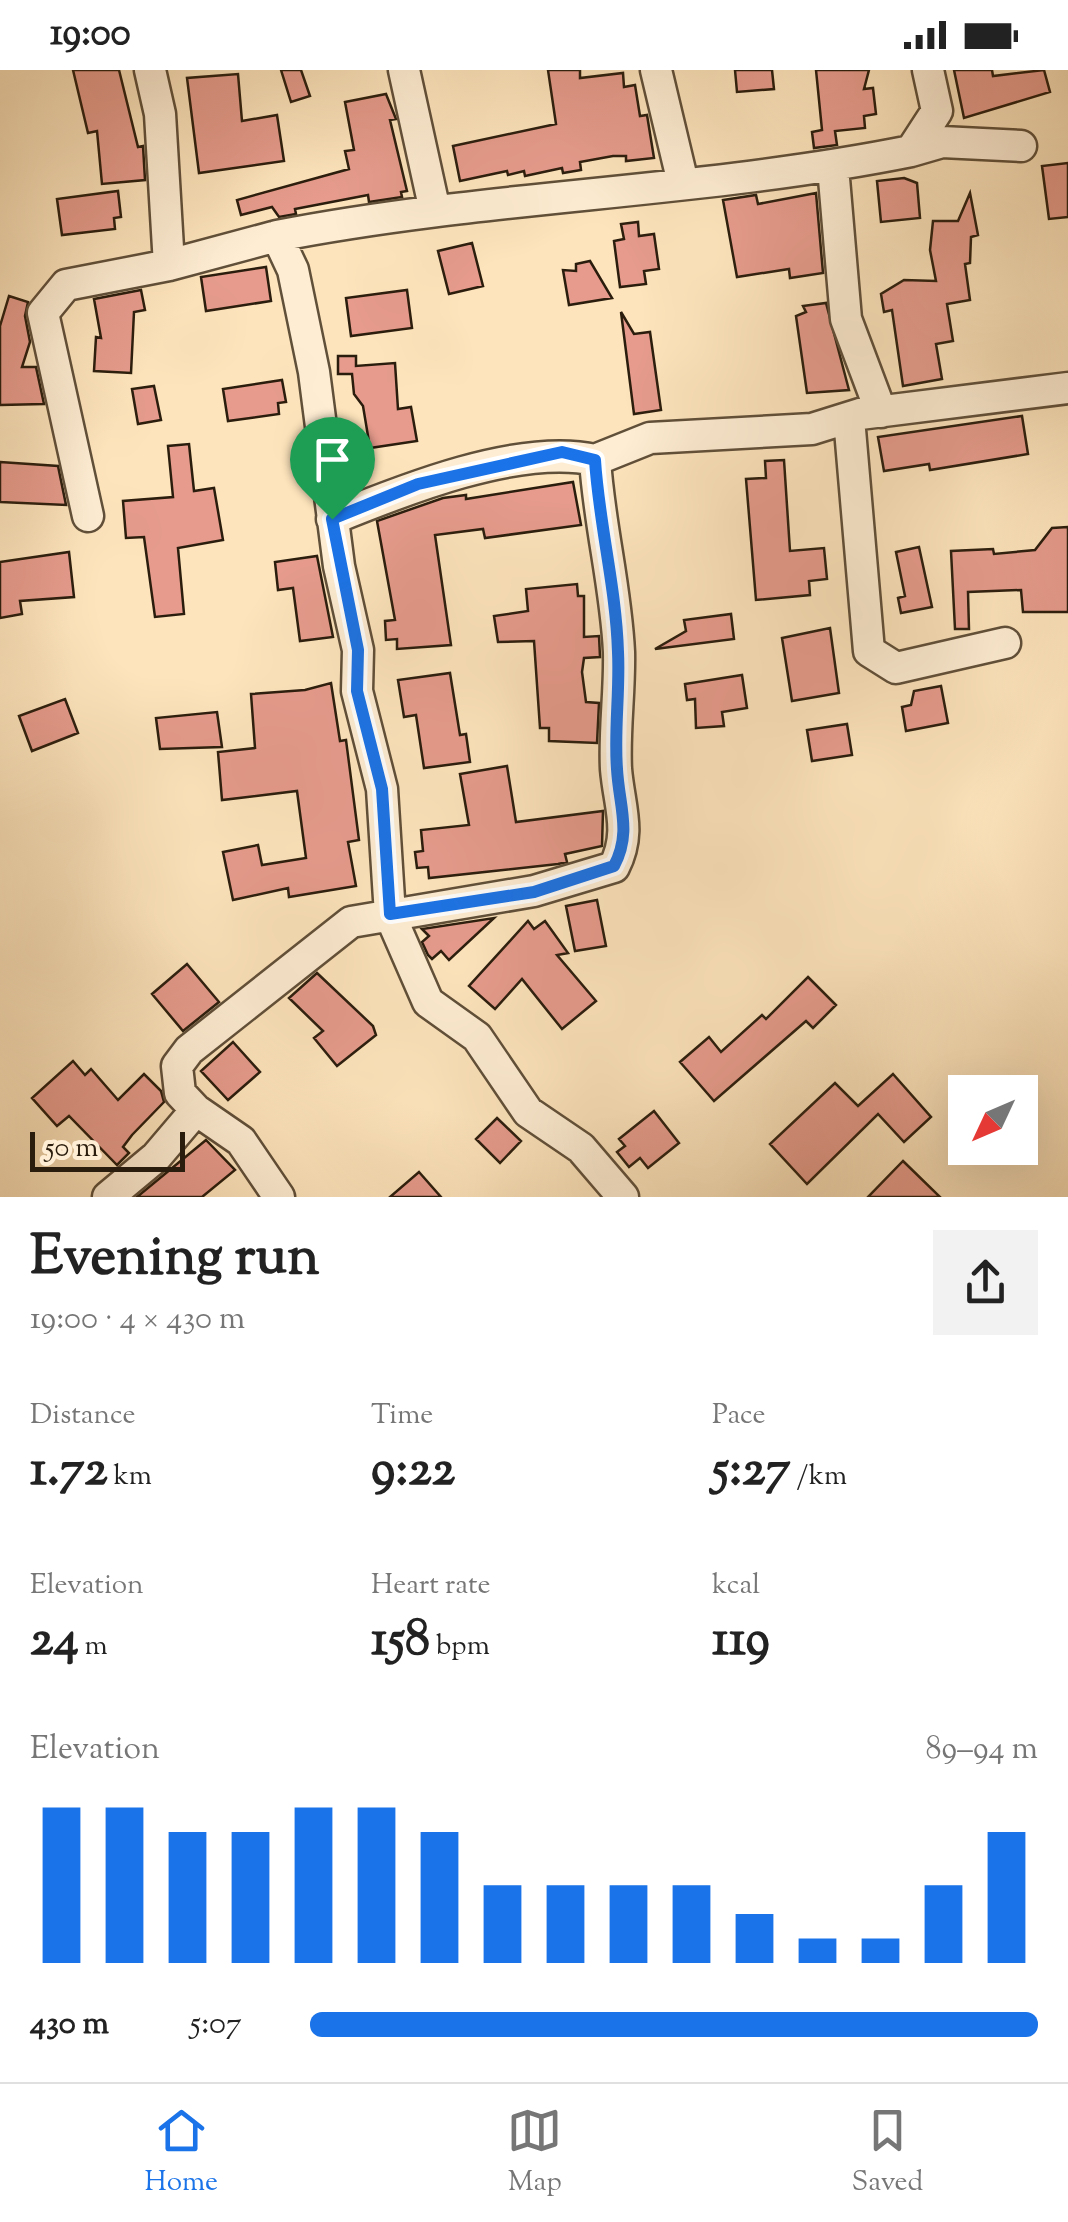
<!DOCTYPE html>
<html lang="en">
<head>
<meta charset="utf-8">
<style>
  :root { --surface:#fff; --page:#f2f2f2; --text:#222; --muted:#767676; --line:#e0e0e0; --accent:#1a73e8 }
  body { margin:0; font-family:"Sorts Mill Goudy",serif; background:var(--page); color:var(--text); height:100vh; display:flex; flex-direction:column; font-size:38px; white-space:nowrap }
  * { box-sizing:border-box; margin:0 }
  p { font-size:32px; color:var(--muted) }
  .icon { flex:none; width:55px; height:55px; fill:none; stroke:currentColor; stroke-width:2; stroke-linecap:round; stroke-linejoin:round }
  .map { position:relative; height:1127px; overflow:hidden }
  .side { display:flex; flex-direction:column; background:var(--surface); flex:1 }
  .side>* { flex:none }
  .needle { width:65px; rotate:226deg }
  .tools { position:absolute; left:948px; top:1005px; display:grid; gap:20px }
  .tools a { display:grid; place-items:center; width:90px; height:90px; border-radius:0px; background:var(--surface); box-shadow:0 10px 40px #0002; font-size:50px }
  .scale { position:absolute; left:30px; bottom:25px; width:155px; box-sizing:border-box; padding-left:10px; border:5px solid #2b1d0d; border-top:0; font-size:28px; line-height:35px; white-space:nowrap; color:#2b1d0d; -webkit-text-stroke:8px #feedd3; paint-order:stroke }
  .pin { position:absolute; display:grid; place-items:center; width:85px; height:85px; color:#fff; margin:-102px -42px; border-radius:50% 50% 50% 0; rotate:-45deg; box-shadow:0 0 10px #0007 }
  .pin .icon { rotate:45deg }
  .round { display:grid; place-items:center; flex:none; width:105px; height:105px; border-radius:0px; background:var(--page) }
  .headline { display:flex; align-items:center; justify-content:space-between; height:170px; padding:0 30px }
  h1 { font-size:55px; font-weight:700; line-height:75px }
  .stats { display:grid; grid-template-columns:repeat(3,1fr); gap:15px; height:170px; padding:10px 30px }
  .stats div { display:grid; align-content:center }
  .stats b { font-size:50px; font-weight:700 }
  .stats small { font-size:28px; font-weight:400 }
  .stats p { font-size:28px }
  .chart { height:280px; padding:20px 30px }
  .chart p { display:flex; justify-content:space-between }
  .chart svg { width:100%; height:180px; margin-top:10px; stroke:var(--accent); stroke-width:6 }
  ul { padding:0 30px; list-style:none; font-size:32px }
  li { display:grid; grid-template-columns:160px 120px 1fr; align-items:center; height:75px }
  li i { height:25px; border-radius:12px; background:var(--accent) }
  .status { display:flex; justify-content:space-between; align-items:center; height:70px; padding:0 50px; background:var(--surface); direction:ltr }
  .status svg { height:28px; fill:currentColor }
  .tabs { display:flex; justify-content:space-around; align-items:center; height:140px; border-top:2px solid var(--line); background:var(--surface); font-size:28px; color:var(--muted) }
  .tabs a { display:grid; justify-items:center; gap:5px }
  .tabs .selected { color:var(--accent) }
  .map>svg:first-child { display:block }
  .building { fill:#e69b8c; stroke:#2b1d0d; stroke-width:2.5 }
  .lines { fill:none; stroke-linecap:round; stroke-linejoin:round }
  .minor-casing { stroke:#604f39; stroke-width:35 }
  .minor { stroke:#feedd3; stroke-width:30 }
  .route-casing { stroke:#fff; stroke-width:20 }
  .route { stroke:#1a73e8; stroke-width:12 }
</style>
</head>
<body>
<div class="status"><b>19:00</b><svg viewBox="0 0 49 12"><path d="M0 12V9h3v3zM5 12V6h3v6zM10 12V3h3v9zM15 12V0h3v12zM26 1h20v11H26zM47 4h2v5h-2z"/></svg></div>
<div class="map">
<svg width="1068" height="1127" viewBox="0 0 1068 1127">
  <rect width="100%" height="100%" fill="#fde4bc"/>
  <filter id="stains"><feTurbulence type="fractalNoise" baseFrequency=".002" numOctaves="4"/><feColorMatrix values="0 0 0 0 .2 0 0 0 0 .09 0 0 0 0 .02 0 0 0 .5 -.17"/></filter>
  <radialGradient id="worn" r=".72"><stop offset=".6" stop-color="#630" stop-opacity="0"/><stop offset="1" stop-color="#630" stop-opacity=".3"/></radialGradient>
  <path class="building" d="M73,0H119L138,77L143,76L145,110L102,114L97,61L88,63Z
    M281,0H301L310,26L291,32Z
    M548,0H580V8L623,3L624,17L635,15L640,46L647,45L654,88L626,91V86H613L580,92L581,100L563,103L562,98L525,106L524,101L508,105L507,101L460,111L453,76L556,54Z
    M735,0H772L774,19L737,22Z
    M816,0H869L864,19L873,18L876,44L864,46L865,58L835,61L837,75L814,78L812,62L822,60Z
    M954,0H992L993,6L1044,0L1050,22L964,48Z
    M238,4L242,51L277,45L284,91L199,103L187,8Z
    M386,24L396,49L390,50L407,121L401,122L402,127L369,132L368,125L295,139L296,144L279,147L272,137L241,145L237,130L349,99L345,81L354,80L345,32Z
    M1068,93V147L1049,149L1042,96Z
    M904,108L917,113L920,148L881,152L877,111Z
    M118,121L121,147L114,148L115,159L62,165L57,129Z
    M816,123L823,203L790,208L789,199L737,207L723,130L756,125L758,134Z
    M970,123L978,165L971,167L970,193L965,194L970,230L947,234L953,271L936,274L942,309L903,316L892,240L884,242L881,224L904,210L936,211L930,180L933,151H958Z
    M638,152L639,166L654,164L659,199L644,201L646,214L620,217L614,171L624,169L621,154Z
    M472,173L483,216L449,224L438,181Z
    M590,191L612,228L569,235L563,200L576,201V194Z
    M266,197L271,231L206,241L201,207Z
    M141,220L145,240L134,242L131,303L94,301L96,267L101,268L94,229Z
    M407,220L412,258L351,266L346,228Z
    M9,226L28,232L25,246L30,272L22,297H36L44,334L0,335V256Z
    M826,233L849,320L807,323L796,246L806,242L803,236Z
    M621,242L634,264L650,262L661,340L634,344Z
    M338,286H356V296L395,293L398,339L411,337L417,371L370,378L363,336L354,324L352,304H338Z
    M282,310L286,332L278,333L279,344L228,351L223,319Z
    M154,316L161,350L138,354L132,319Z
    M1022,346L1028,384L930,400L929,394L884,401L878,367Z
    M189,374L194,421L214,418L223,470L178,478L184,544L155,547L144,467L126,468L123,431L173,427L168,376Z
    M784,390L790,481L824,478L827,509L809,511L810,525L756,530L746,409L766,408L765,391Z
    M0,392L58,396L66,435L0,432Z
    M573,412L581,455L485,468L483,459L435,465L451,575L397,579V569L386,570L385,551L395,550L377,451L443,428L466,425V429Z
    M1068,457V542H1023L1021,520L968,522L969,559H955L951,481L993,479L994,484L1035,480L1052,458Z
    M919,477L932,537L901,543L898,528L905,526L896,482Z
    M69,482L74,527L20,531L22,544L0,548V492Z
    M317,486L333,567L300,571L293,518L278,520L275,492Z
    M577,514L578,526H584V567L599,566L600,587L584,588L582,602L586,632L599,633L597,673L549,671V658H540L534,571L498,572L494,546L528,541L526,519Z
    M731,544L734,569L655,579L686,561L684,550Z
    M830,558L839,623L792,631L782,568Z
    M450,603L460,665L466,664L470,692L424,698L416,645L404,647L398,610Z
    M742,605L747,638L722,642L724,656L696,658L695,629L687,630L685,614Z
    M331,613L340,671L346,670L359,770L348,772L356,816L289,827L288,818L233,830L223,782L258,775L262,795L306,788L297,721L222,730L218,682L255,678L251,624L305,620Z
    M941,616L948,653L906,661L902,637L911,635L914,621Z
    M65,629L78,663L32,681L19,646Z
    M217,642L222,677L160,679L156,648Z
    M847,654L852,685L812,691L807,660Z
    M507,696L516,752L603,741L602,776L565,784L567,792L558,794L429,808L428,797L417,798L415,782L423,781L421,760L469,755L460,704Z
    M597,830L606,876L575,881L566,836Z
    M494,848L449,890L441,881L432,889L428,885L422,872L429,866L422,859Z
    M528,851L534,859L545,851L568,883L557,885L596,931L562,959L522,909L495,939L469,916Z
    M187,894L219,932L183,961L152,924Z
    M317,903L373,956L376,965L337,996L314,968L323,961L289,928Z
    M808,907L836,935L813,958L806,951L714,1031L680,992L709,967L721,982L762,945L766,949Z
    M233,972L260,1002L228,1030L201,1001Z
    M73,991L85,1005L91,999L118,1030L144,1004L161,1021L164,1032L132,1065L123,1077L129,1083L117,1095L69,1046L57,1056L32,1028Z
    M893,1004L931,1047L904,1072L878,1044L807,1114L770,1074L835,1013L858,1036Z
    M654,1041L679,1073L648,1098L640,1088L629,1097L617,1082L625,1076L619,1069Z
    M497,1048L521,1071L500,1093L476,1069Z
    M206,1070L235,1100L202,1127H137Z
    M903,1091L940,1127H868Z
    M419,1102L441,1127H390Z"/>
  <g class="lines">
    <defs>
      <path id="minor" d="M150,0L160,44L169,195
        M404,0L435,141
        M656,0L683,113
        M911,81L942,72L1021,76
        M833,97L846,249L881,342
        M277,166C487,125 702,123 911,81L937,41L928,0
        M849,348L869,581L896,598L1005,573
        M595,390L650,368L812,359L860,344L1068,318
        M88,446L43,243L66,215L169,195L277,166L293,200L314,302L339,496L358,580L357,621L382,719L390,845L428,932L477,967L528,1042L581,1078L623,1127
        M196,1040L241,1071L279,1127
        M108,1127L156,1087L196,1040L180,1023L177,996L189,980L351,852L534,821L614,797C632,762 619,736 616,699C614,660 620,621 619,582C616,517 599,454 595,390C520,373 403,420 332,449"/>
    </defs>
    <use href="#minor" class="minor-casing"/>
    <use href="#minor" class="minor"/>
  </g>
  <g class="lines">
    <defs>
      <path id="route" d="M562,382L595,390C599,454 616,517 618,582C620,621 614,660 617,699C619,736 632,762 614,796L534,822L390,844L382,719L357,621L358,580L332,449L418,414Z"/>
    </defs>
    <use href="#route" class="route-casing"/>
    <use href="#route" class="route"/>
  </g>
  <rect width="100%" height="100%" filter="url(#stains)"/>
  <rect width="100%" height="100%" fill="url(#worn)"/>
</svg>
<div class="tools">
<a><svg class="needle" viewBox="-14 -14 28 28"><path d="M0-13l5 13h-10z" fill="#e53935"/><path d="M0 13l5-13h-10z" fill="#767676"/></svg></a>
</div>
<div class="scale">50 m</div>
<div class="pin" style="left:332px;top:449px;background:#1e9e55"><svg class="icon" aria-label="arrive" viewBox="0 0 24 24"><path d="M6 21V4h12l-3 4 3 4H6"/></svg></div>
</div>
<section class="side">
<div class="headline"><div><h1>Evening run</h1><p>19:00 · 4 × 430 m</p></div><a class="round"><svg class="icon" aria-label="share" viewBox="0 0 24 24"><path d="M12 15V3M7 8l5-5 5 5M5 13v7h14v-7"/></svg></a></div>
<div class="stats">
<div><p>Distance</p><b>1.72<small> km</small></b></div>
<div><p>Time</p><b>9:22</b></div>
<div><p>Pace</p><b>5:27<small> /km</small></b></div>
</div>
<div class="stats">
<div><p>Elevation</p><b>24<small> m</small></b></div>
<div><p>Heart rate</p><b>158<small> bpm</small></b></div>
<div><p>kcal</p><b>119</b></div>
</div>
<div class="chart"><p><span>Elevation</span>89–94 m</p>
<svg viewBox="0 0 160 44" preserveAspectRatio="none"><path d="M5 44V6M15 44V6M25 44V12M35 44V12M45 44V6M55 44V6M65 44V12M75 44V25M85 44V25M95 44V25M105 44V25M115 44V32M125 44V38M135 44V38M145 44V25M155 44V12"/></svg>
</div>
<ul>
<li><b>430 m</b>5:07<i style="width:100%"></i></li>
</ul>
</section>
<nav class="tabs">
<a class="selected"><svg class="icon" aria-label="home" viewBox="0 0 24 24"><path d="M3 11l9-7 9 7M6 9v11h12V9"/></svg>Home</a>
<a><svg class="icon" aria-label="map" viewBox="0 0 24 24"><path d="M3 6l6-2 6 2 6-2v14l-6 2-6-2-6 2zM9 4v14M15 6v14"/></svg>Map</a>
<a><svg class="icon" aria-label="saved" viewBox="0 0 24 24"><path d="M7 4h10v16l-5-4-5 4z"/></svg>Saved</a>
</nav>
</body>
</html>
